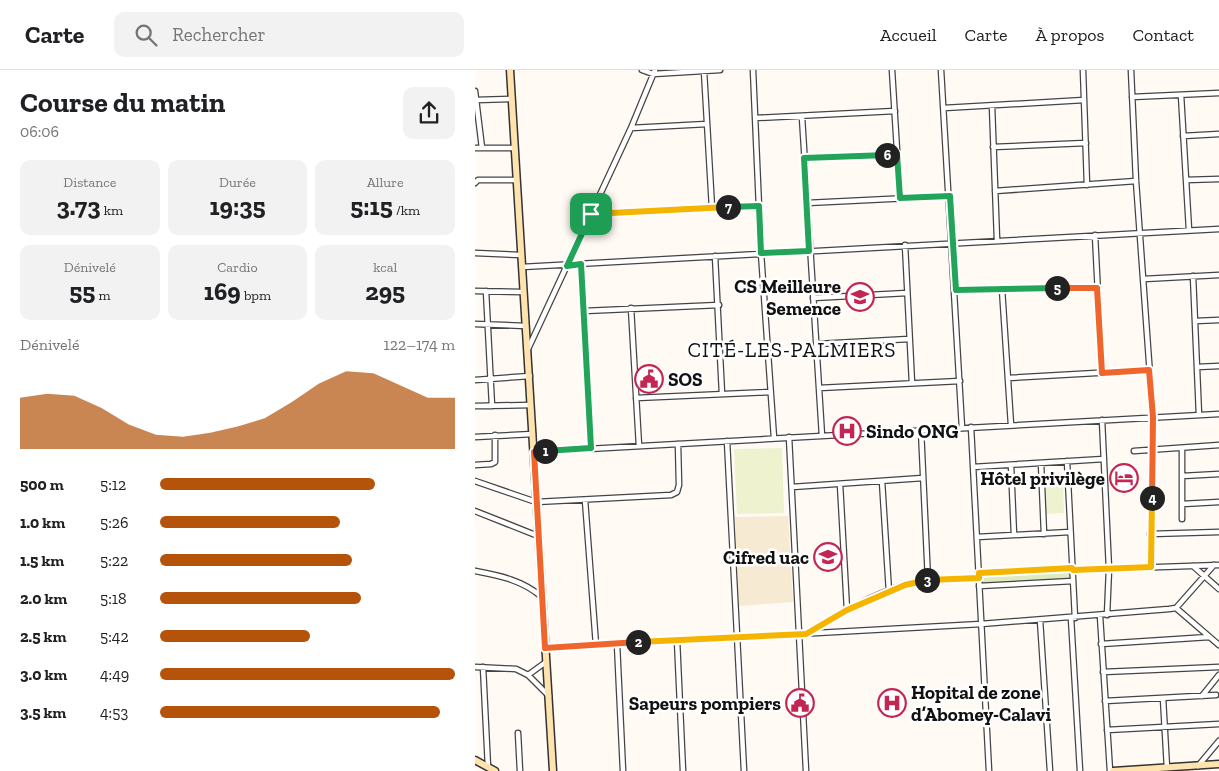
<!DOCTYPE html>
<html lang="fr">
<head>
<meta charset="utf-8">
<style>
  :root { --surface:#fff; --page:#f2f2f2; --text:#202124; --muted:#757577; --line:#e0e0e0; --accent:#b45309 }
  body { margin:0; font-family:"Zilla Slab",serif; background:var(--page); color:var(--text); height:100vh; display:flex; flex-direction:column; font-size:19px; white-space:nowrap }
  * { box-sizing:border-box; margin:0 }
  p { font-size:16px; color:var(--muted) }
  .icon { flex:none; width:28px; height:28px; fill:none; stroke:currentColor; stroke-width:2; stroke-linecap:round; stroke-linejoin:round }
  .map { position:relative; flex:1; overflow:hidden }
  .panel { display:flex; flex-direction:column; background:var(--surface); width:475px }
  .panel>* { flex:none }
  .pin { position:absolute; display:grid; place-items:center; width:42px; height:42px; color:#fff; margin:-21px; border-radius:10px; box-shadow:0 2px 8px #0006 }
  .km { position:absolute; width:25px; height:25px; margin:-12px; border-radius:50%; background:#222; color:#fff; font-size:14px; line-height:25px; text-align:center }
  .round { display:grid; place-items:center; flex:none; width:52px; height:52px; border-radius:10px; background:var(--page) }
  .summary { display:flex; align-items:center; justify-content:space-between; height:85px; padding:0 20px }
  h1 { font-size:28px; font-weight:700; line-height:38px }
  .figures { display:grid; grid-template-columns:repeat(3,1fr); gap:8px; height:85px; padding:5px 20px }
  .figures div { display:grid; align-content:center; border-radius:10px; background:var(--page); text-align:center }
  .figures b { font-size:25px; font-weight:700 }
  .figures small { font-size:14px; font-weight:400 }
  .figures p { font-size:14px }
  .chart { height:140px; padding:10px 20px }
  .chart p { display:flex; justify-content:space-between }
  .chart svg { width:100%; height:90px; margin-top:5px; fill:var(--accent); opacity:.7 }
  ul { padding:0 20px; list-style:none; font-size:16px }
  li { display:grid; grid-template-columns:80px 60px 1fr; align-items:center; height:38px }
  li i { height:12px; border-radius:6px; background:var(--accent) }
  header { display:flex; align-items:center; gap:30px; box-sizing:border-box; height:70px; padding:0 25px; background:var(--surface); border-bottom:1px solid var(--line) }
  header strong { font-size:24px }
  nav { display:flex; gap:28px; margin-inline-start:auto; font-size:18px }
  .search { width:350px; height:45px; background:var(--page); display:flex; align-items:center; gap:12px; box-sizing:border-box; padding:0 18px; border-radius:10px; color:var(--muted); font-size:19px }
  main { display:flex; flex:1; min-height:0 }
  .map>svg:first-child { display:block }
  .farmland { fill:#f6ead3 }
  .green { fill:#dfebbc }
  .pitch { fill:#eef2ce }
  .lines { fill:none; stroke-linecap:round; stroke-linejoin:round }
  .street-casing { stroke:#444; stroke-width:7 }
  .secondary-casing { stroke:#333; stroke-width:9 }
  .street { stroke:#fff; stroke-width:4.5 }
  .secondary { stroke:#ffe3af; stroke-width:6 }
  .split-1-casing { stroke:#fff; stroke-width:10 }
  .split-2-casing { stroke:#fff; stroke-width:10 }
  .split-3-casing { stroke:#fff; stroke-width:10 }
  .split-4-casing { stroke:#fff; stroke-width:10 }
  .split-5-casing { stroke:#fff; stroke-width:10 }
  .split-6-casing { stroke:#fff; stroke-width:10 }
  .split-7-casing { stroke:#fff; stroke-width:10 }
  .split-8-casing { stroke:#fff; stroke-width:10 }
  .split-1 { stroke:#22a559; stroke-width:6 }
  .split-2 { stroke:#f0652b; stroke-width:6 }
  .split-3 { stroke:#f5b400; stroke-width:6 }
  .split-4 { stroke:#f5b400; stroke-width:6 }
  .split-5 { stroke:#f0652b; stroke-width:6 }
  .split-6 { stroke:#22a559; stroke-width:6 }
  .split-7 { stroke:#22a559; stroke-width:6 }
  .split-8 { stroke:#f5b400; stroke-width:6 }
  .labels { text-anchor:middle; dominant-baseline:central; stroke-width:5; stroke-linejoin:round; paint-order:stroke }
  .poi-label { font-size:19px; font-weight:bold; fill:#111; stroke:#fff; text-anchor:end }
  .quarter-label { font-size:21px; letter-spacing:1px; fill:#111; stroke:#fff }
</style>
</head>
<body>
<header>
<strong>Carte</strong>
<div class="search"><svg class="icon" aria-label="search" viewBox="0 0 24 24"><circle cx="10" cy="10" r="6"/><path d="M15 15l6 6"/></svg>Rechercher</div>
<nav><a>Accueil</a><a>Carte</a><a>À propos</a><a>Contact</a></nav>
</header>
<main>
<section class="panel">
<div class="summary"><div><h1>Course du matin</h1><p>06:06</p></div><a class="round"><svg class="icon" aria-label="share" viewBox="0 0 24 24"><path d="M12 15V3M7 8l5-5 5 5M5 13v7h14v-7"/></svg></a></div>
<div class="figures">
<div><p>Distance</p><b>3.73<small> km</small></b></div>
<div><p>Durée</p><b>19:35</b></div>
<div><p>Allure</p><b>5:15<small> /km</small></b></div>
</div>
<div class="figures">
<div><p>Dénivelé</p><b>55<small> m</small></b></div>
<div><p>Cardio</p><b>169<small> bpm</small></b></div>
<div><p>kcal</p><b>295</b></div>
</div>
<div class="chart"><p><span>Dénivelé</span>122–174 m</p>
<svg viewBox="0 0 160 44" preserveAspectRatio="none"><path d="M0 44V19L10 17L20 18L30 24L40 32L50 37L60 38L70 36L80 33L90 29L100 21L110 12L120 6L130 7L140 13L150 19L160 19V44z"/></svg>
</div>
<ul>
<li><b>500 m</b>5:12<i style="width:73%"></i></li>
<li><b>1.0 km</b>5:26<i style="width:61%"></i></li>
<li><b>1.5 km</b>5:22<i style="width:65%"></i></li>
<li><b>2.0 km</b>5:18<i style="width:68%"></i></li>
<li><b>2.5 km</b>5:42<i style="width:51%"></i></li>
<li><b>3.0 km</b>4:49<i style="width:100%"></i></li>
<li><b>3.5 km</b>4:53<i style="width:95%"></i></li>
</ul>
</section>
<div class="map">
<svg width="744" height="701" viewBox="0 0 744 701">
  <rect width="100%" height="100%" fill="#fffaf4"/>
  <path class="farmland" d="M313,446L318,532L264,536L260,447Z"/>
  <path class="green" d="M595,499L596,510L508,514V504Z"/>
  <path class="pitch" d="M307,378L309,443L262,444L259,379Z
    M588,412L589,443L571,444L570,413Z"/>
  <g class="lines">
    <defs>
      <path id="street" d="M167,0L178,4L245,0
        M278,0L286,183L299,368
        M417,0L425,128
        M466,0L487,358
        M608,0L612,115
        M656,0L661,111L678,347L676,497
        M229,1L237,138
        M0,21L7,78
        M706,25L714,160
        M657,27L744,23
        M1,30L37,29
        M517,36L522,170
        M469,38L609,30
        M327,47L347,366
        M280,48L420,41
        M156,58L232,54
        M708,66L744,64
        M518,77L611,73
        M0,78H40
        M329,88L422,84
        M711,110L744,109
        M0,113L3,110H42
        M520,121L661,111
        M332,133L475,126
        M116,144L284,136
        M620,165L627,303
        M430,175L437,313
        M0,183L46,185
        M240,186L247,324
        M106,194L116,378
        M47,197L744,159
        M718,206L724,345
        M669,209L744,205
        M527,219L536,355
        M481,220L622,218
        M0,221L48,222
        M11,221L17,336
        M338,228L432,223
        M156,238L164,376
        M109,241L244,235
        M720,251L744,250
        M0,254L51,256
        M342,274L434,269
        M53,279L156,58L180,0
        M722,297L744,296
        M533,308L674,300
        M0,310L55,306
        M344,318L485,311
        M161,328L295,322
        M0,336L56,335
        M627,350L634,499L632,545
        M496,357L514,701
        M446,360L453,510
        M0,367L58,364
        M314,367L331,701
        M252,371L269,701
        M659,381L744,375
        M59,382L744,344
        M592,391L600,548
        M566,393L569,464
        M0,395L16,394L20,392V365
        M536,395L539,465
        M498,397L629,389
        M707,406L744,404
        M0,411L61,432L196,425L202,422L204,415L203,374
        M407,411L414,522
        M365,414L372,540
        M317,417L448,408
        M110,430L121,575
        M707,434L744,432
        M0,441L63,466
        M707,449V378
        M675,464L744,462
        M502,467L595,462
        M718,496L744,519
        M598,500L744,495
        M0,501C26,506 47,510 67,527
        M503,503L597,498
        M504,516L598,511
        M701,538L744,575
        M625,546L635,701
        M596,548L605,701
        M565,550L575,701
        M332,563C367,543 413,514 453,510C470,508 487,509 504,508
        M202,570L208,701
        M142,574L148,701
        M626,574L734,567
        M70,578L506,554L694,539L701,538L739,495
        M0,597L41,599L53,605L74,626
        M8,597L13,697
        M628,602L744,597
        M53,605L71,592
        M727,626L744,605
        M688,628L692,698
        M630,631L741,625
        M632,660L744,654
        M43,663L45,701
        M723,696L744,671"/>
      <path id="secondary" d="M35,0L78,701
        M0,690L20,701
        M638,701L744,694"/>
    </defs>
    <use href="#street" class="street-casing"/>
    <use href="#secondary" class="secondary-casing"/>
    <use href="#street" class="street"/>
    <use href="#secondary" class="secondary"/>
  </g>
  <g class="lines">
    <defs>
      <path id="split-1" d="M70,381L116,378L106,194L92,196L116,144"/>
      <path id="split-2" d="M70,381L59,382L70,578L163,572"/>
      <path id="split-3" d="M163,572L331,564L372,540L430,515L452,510"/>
      <path id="split-4" d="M452,510L504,508V503L597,498L598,500L676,497L677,428"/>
      <path id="split-5" d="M582,218H622L627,303L674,300L678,347L677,428"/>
      <path id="split-6" d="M412,85L422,84L425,128L475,126L481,220L582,218"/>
      <path id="split-7" d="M253,137L284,136L286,183L334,181L329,88L412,85"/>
      <path id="split-8" d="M116,144L253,137"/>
    </defs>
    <use href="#split-1" class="split-1-casing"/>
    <use href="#split-2" class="split-2-casing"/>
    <use href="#split-3" class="split-3-casing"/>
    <use href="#split-4" class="split-4-casing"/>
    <use href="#split-5" class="split-5-casing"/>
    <use href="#split-6" class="split-6-casing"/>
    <use href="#split-7" class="split-7-casing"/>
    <use href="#split-8" class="split-8-casing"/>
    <use href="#split-1" class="split-1"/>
    <use href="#split-2" class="split-2"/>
    <use href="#split-3" class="split-3"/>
    <use href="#split-4" class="split-4"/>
    <use href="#split-5" class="split-5"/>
    <use href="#split-6" class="split-6"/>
    <use href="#split-7" class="split-7"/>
    <use href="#split-8" class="split-8"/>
  </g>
  <defs>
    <symbol id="school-ring" viewBox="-11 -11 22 22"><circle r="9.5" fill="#fff" stroke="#c32653" stroke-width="1.5"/><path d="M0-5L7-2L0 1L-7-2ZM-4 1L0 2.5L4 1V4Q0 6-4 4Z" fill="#c32653"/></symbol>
    <symbol id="civic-ring" viewBox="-11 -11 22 22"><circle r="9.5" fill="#fff" stroke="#c32653" stroke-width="1.5"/><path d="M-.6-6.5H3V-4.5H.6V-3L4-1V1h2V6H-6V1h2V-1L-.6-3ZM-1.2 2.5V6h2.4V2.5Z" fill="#c32653"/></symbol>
    <symbol id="hospital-ring" viewBox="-11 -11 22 22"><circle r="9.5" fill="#fff" stroke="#c32653" stroke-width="1.5"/><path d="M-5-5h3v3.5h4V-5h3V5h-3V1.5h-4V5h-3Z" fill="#c32653"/></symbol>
    <symbol id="hotel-ring" viewBox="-11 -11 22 22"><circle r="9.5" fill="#fff" stroke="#c32653" stroke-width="1.5"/><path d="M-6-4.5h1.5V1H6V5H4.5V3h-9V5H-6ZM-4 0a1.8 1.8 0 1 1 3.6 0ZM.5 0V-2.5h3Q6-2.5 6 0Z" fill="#c32653"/></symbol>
    <symbol id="university-ring" viewBox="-11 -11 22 22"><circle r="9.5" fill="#fff" stroke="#c32653" stroke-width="1.5"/><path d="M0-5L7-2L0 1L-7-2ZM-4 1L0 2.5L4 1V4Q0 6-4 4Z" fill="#c32653"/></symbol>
  </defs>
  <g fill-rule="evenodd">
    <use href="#school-ring" x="369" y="211" width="32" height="32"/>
    <use href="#civic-ring" x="158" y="293" width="32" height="32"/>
    <use href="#hospital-ring" x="356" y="345" width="32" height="32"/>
    <use href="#hotel-ring" x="633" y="392" width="32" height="32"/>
    <use href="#university-ring" x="337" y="471" width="32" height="32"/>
    <use href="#civic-ring" x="309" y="617" width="32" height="32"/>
    <use href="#hospital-ring" x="401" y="617" width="32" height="32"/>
  </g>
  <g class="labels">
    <g class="poi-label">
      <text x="366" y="216">CS Meilleure<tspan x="366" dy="22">Semence</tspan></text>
      <text x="193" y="309" text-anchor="start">SOS</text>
      <text x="391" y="361" text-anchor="start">Sindo ONG</text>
      <text x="630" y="408">Hôtel privilège</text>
      <text x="334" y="487">Cifred uac</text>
      <text x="436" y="622" text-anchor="start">Hopital de zone<tspan x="436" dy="22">d’Abomey-Calavi</tspan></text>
      <text x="306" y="633">Sapeurs pompiers</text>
    </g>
    <g class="quarter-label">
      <text x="317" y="279">CITÉ-LES-PALMIERS</text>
    </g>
  </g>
</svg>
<div class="pin" style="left:116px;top:144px;background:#1e9e55"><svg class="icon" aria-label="arrive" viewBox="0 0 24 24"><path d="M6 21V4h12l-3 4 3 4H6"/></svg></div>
<b class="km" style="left:70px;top:381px">1</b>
<b class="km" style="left:163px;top:572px">2</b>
<b class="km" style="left:452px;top:510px">3</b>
<b class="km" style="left:677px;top:428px">4</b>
<b class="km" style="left:582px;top:218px">5</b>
<b class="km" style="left:412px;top:85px">6</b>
<b class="km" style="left:253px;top:137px">7</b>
</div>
</main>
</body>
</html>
